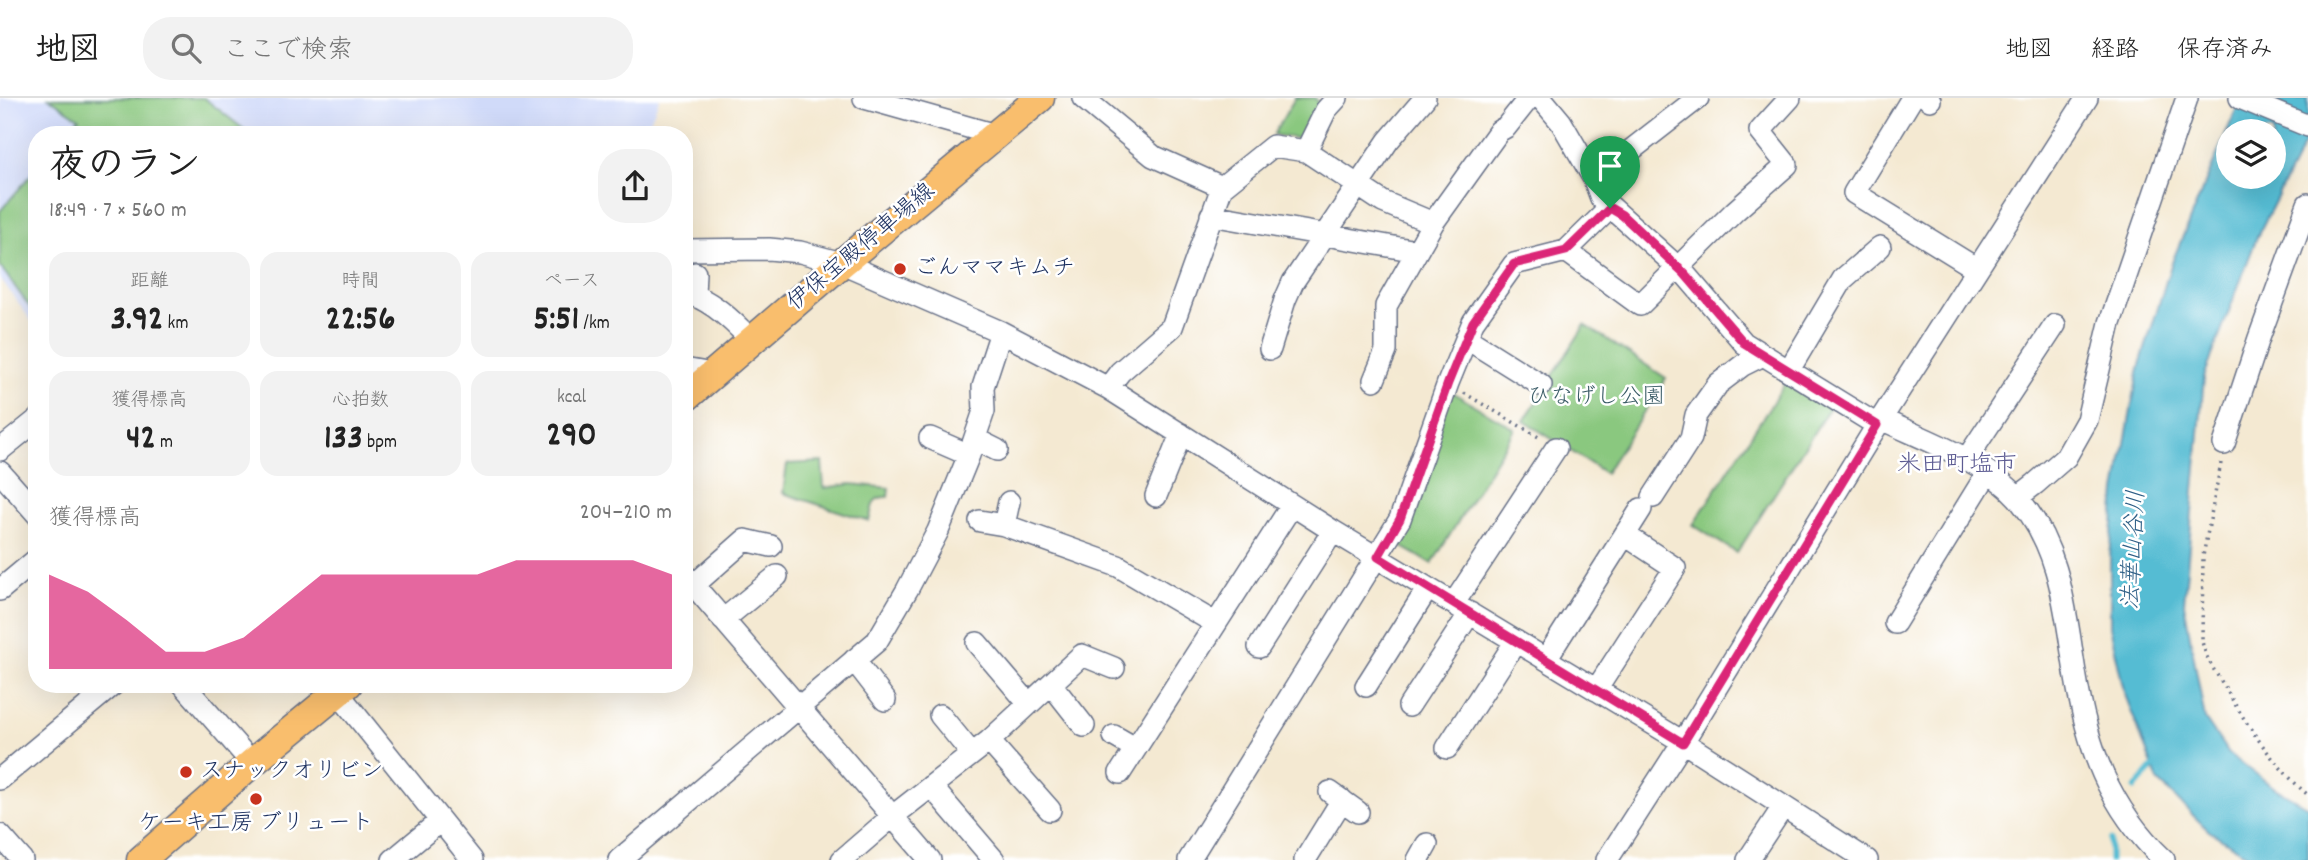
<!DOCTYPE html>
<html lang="ja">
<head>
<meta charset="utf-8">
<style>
  :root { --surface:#fff; --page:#f2f2f2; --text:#222; --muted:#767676; --line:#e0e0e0; --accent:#db2777 }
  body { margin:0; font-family:Dekko,"Klee One",sans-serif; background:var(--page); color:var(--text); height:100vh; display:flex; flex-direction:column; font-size:26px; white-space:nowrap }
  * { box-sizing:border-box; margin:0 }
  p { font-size:23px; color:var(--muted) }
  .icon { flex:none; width:38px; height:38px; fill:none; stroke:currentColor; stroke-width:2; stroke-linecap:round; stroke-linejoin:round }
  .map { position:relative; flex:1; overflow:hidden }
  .details { position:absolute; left:28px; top:28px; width:665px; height:567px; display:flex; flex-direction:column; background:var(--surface); border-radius:28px; box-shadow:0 7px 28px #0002 }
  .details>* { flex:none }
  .tools { position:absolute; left:2216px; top:21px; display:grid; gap:14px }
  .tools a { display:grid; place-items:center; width:70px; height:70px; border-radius:50%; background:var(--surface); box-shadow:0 7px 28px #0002; font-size:35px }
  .pin { position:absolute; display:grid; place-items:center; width:60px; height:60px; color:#fff; margin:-72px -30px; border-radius:50% 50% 50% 0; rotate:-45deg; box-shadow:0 0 7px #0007 }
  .pin .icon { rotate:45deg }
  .round { display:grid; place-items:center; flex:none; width:74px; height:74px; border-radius:28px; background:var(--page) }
  .head { display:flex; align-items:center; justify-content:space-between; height:119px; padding:0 21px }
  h1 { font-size:38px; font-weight:700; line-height:52px }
  .metrics { display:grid; grid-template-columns:repeat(3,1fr); gap:10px; height:119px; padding:7px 21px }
  .metrics div { display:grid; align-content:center; border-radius:18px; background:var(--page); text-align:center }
  .metrics b { font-size:35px; font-weight:700 }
  .metrics small { font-size:19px; font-weight:400 }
  .metrics p { font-size:19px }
  .chart { height:196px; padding:14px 21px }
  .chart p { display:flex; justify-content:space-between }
  .chart svg { width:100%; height:126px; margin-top:7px; fill:var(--accent); opacity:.7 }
  header { display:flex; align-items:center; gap:42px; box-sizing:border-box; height:98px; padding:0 35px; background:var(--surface); border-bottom:2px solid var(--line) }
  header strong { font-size:33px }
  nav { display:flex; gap:38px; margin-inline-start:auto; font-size:24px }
  .search { width:490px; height:63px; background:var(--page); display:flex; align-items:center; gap:18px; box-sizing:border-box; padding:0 24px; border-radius:28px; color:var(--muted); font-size:26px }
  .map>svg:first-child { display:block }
  .built { fill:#d0daf9 }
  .green { fill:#8ac87f; stroke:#527c6e; stroke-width:2 }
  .water { fill:#55bcd3; stroke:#387698; stroke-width:2; fill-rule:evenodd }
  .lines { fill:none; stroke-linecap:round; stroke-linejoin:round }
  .stream { stroke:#55bcd3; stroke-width:5 }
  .minor-casing { stroke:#677087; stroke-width:24 }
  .major-casing { stroke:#677087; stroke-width:31 }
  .path { stroke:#677087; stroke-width:3.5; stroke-dasharray:2 5; stroke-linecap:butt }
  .minor { stroke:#fff; stroke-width:21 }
  .major { stroke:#f9be6d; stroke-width:28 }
  .route-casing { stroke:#fff; stroke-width:14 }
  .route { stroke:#db2777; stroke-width:9 }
  .poi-dot { fill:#c8321e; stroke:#fff; stroke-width:2.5 }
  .labels { text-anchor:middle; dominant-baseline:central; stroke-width:5; stroke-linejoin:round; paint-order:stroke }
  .street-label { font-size:23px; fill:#1b2f5e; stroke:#fff }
  .poi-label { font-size:23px; fill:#1b2f5e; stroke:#fff; text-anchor:start }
  .park-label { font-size:23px; fill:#3c5d68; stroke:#fff }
  .neighbourhood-label { font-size:24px; fill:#5c5b92; stroke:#fff }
  .water-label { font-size:24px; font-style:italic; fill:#2f6087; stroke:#fff }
</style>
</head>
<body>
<header>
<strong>地図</strong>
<div class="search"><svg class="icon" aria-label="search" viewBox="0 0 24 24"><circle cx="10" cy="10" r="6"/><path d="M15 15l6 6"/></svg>ここで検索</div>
<nav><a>地図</a><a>経路</a><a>保存済み</a></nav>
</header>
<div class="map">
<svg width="2308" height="762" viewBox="0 0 2308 762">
  <rect width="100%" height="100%" fill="#fff"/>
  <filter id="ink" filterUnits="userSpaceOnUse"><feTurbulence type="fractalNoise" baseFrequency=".0143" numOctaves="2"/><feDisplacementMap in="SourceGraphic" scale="14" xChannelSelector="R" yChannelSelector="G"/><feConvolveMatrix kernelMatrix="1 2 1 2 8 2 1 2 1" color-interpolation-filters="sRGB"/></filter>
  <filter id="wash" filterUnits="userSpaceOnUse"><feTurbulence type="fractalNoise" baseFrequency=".00686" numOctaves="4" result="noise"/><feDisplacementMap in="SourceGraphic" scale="28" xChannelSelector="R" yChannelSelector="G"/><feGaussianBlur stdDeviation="1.57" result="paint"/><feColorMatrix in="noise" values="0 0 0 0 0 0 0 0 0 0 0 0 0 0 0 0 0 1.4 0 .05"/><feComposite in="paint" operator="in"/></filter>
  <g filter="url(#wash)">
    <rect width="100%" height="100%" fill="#f4e9d2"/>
    <path class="built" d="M0,0H660L644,37H37V231L0,180Z"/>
    <path class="green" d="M49,0H204L251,37H65L79,20Z
      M1295,0H1315L1321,8L1303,41L1273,37Z
      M37,70V219L0,168V113Z
      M1585,227L1666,280L1605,375L1524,323Z
      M1787,282L1830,309L1737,455L1693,427Z
      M1450,293L1515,331L1432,466L1394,444Z
      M822,364L824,390L851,386L889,390L888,399C871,398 873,409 869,423L783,395L787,366Z"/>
    <path class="water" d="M2241,0H2308V38L2257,139L2204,279L2184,505L2205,621L2229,656L2275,690L2308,709V762H2256L2209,733L2158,683L2124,594L2110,528V459L2116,393L2139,270L2172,164ZM2228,33H2273V79H2228Z"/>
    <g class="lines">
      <path class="stream" d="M2135,690L2156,666
        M2110,762V742"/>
    </g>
  </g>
  <g filter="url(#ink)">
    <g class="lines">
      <defs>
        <path id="minor" d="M864,0L996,37
          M1083,0L1153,58L1222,89
          M1541,0L1561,24L1594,81L1601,100L1684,175L1744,245L1877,327
          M1912,0L1854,95L1977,171
          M1927,0L1930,2
          M2240,0L2308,28
          M1306,53L1326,12L1337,0
          M1594,81L1698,0
          M1211,117L1417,153
          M684,152L769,151L800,154L842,165L1001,234L1108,290L1333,433L1683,644L1867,762
          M1566,153L1640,207L1735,113L1787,67L1760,33L1790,0
          M684,196C707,197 736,226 752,243
          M694,197L695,175
          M1466,240L1541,287
          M1270,251L1285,202L1293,184L1388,43L1425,0
          M684,271L713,276
          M1789,272L1843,181L1880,149
          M1374,282L1386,253V208L1433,125L1499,33L1506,29L1529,0
          M1108,290L1120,274L1172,229L1222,89L1273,48L1306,53L1383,104L1433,125
          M1881,321C1925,342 1986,363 2018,400C2061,450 2065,512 2075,574C2087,649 2108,709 2164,762
          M930,340L969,357
          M975,341L997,352
          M2224,346L2259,240L2308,106
          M0,352L37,322
          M1966,362L2055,227
          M0,374L37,416
          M1156,398L1181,336
          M1653,399L1691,340L1696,317L1718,286L1743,267L1763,257
          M2018,399L2035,386L2066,359L2087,322L2110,225L2187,0
          M980,423L1004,427L1118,468L1215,525
          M1004,427L1009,404
          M684,476L930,762
          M694,487L745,442L771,448
          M0,492L37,461
          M1454,505L1556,350
          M723,522L777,478
          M1895,525L1988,374
          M977,545L1028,605
          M1259,549L1333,433
          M1546,561L1641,411
          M854,562L885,602
          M183,586L252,665
          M331,586L472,762
          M1051,586L1084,628
          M1366,588L1428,490
          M1596,592L1675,470L1625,437
          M1409,608L1470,515
          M940,617L972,656
          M1114,638L1135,650
          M989,643L1050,712
          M1447,650L1516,543
          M1120,675L1292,407
          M0,681L114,586
          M931,688L994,762
          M1330,694L1358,714
          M0,737L22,762
          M393,762L440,723
          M619,762L877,543L907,492L938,433L969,357L984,313L983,289L1001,234
          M842,762L893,718L989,643L1082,557L1114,570
          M1189,762L1400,421L1448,285L1473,224L1514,166L1566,153L1610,110
          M1305,762L1342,702
          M1418,762L1427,746
          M1607,762L1683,644L1881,321L2087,0
          M1748,762L1783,709"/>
        <path id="major" d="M684,301L842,165L1040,0
          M141,762L252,665L348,586"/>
      </defs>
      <use href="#minor" class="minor-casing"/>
      <use href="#major" class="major-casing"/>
      <path class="path" d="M1464,295L1542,341
        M2221,365L2203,458L2202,543C2205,559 2214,572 2223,586C2246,626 2273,667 2308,697"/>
      <use href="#minor" class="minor"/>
      <use href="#major" class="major"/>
    </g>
  </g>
  <g class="lines" filter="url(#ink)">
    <defs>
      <path id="route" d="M1610,110L1622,117L1684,175L1744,245L1877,327L1683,645L1378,459L1400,421L1448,285L1473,224L1514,166L1566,153Z"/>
    </defs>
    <use href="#route" class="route-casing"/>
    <use href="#route" class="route"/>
  </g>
  <g class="poi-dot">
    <circle cx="900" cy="171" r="7"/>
    <circle cx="186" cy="674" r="7"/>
    <circle cx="256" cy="701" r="7"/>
  </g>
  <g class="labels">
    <g class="street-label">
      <text transform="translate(862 150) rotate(-40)">伊保宝殿停車場線</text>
    </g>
    <g class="poi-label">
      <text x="914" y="171">ごんママキムチ</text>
      <text x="200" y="674">スナックオリビン</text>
      <text x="256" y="726" text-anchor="middle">ケーキ工房 ブリュート</text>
    </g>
    <g class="park-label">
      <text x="1596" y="300">ひなげし公園</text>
    </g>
    <g class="neighbourhood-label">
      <text x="1957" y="368">米田町塩市</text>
    </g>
    <g class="water-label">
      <text transform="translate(2135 452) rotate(-87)">法華山谷川</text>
    </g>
  </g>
</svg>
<div class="tools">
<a><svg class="icon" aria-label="layers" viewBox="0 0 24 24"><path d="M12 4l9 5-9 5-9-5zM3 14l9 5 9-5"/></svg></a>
</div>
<div class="pin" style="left:1610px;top:110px;background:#1e9e55"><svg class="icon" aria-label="arrive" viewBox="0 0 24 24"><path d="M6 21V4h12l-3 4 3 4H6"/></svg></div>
<section class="details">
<div class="head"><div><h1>夜のラン</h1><p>18:49 · 7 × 560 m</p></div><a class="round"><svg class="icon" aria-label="share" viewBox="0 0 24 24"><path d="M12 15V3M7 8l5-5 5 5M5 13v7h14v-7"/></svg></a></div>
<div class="metrics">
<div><p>距離</p><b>3.92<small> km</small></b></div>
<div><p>時間</p><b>22:56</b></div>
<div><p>ペース</p><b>5:51<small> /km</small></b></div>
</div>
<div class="metrics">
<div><p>獲得標高</p><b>42<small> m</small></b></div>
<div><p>心拍数</p><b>133<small> bpm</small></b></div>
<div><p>kcal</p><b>290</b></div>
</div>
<div class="chart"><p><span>獲得標高</span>204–210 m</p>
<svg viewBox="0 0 160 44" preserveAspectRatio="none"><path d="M0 44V11L10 17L20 27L30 38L40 38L50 33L60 22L70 11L80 11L90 11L100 11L110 11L120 6L130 6L140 6L150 6L160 11V44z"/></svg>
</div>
</section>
</div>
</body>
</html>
